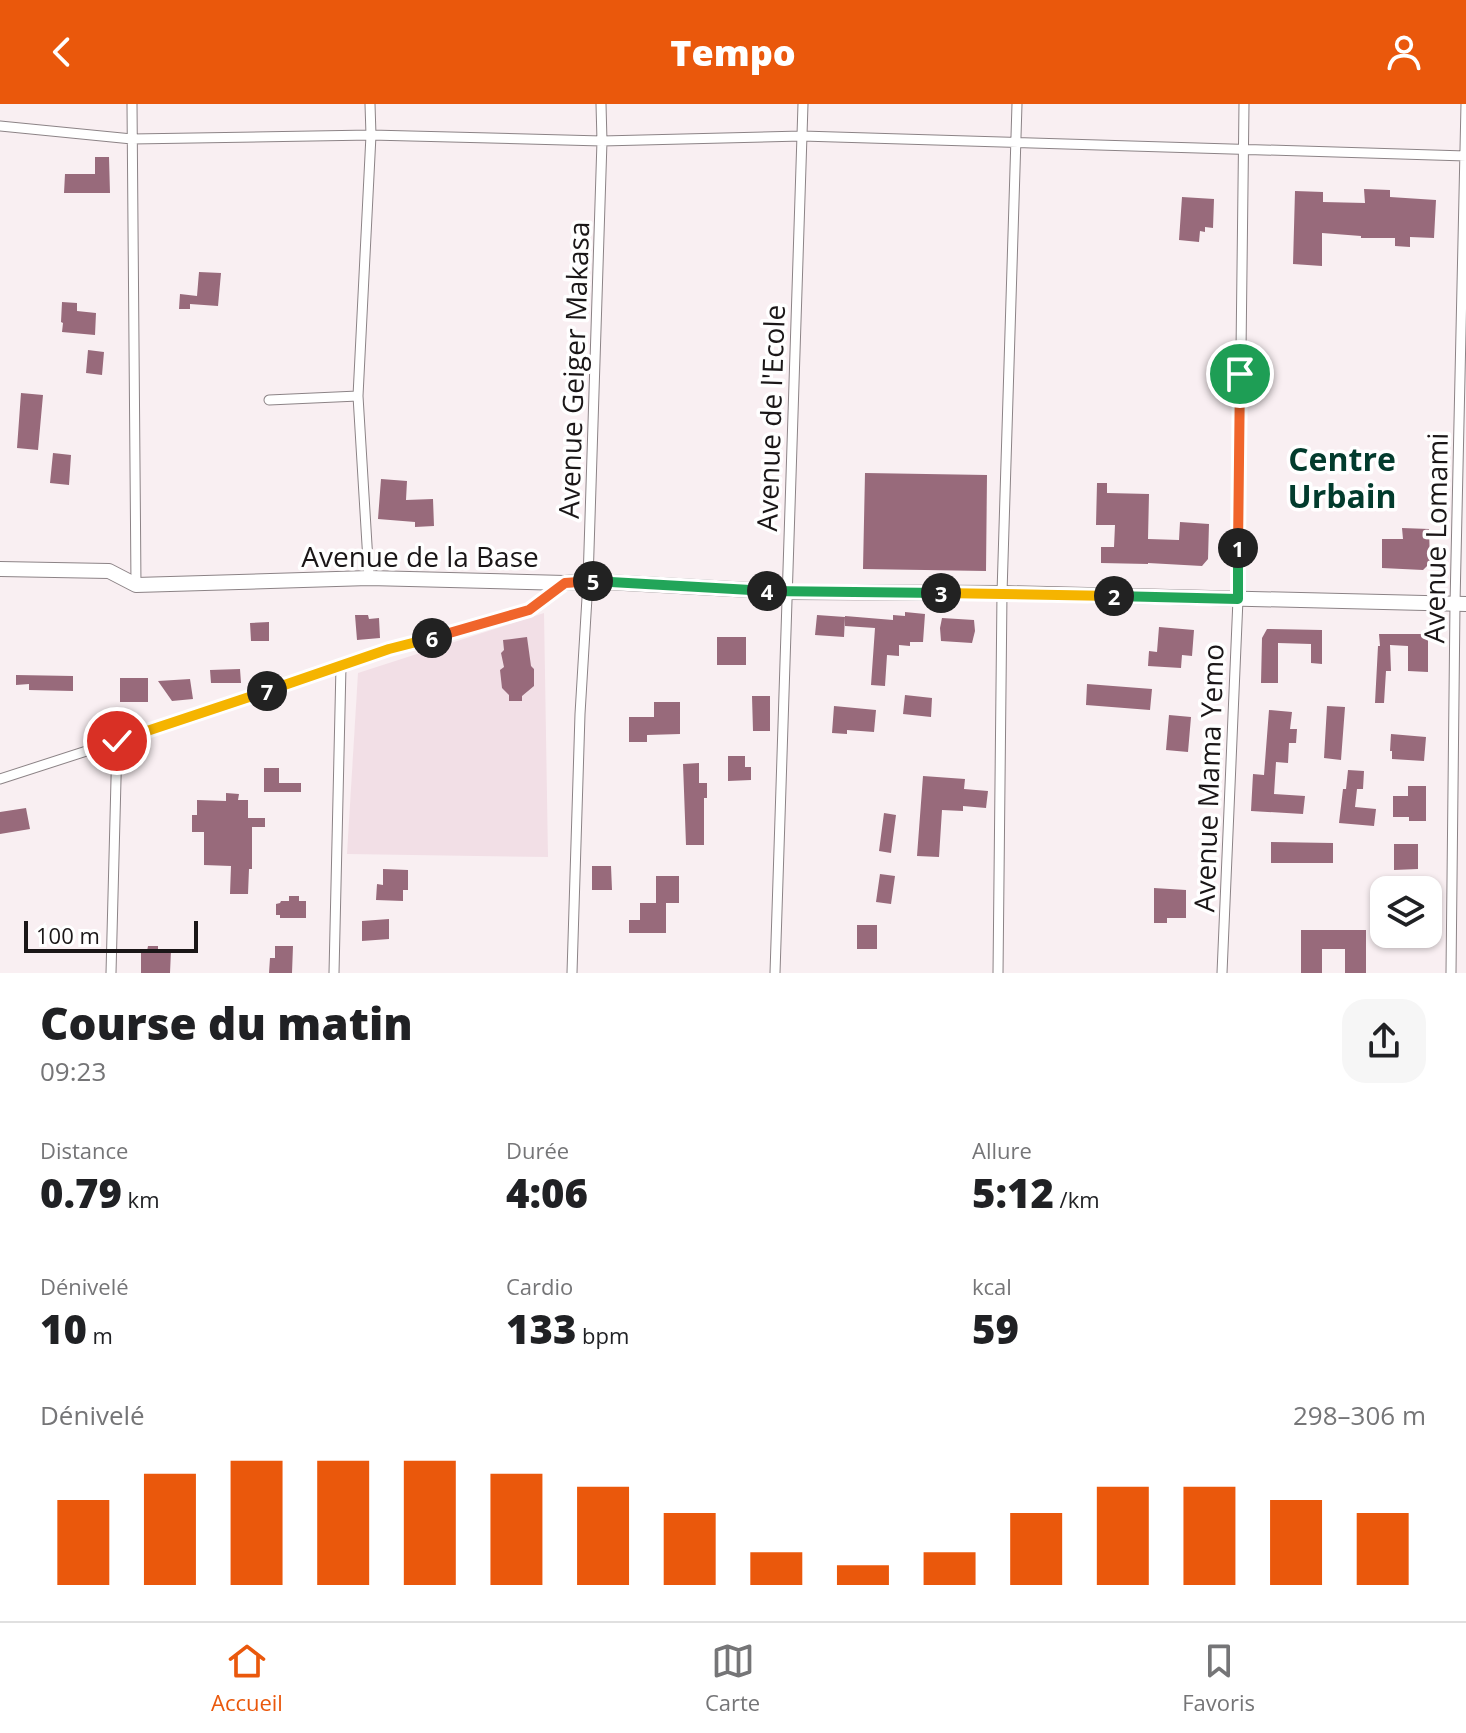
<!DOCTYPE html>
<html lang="fr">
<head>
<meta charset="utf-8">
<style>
  :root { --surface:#fff; --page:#f6f6f6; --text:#202124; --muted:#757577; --line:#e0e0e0; --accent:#ea580c }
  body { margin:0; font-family:"Open Sans",sans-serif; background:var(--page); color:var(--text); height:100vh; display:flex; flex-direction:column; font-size:30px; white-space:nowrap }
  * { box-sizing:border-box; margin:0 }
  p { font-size:26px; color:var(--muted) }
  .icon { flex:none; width:44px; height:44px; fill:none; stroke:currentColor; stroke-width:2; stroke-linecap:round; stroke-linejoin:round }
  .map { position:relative; height:869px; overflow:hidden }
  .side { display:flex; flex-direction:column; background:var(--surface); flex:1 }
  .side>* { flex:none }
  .buttons { position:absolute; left:1370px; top:772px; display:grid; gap:16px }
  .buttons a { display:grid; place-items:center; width:72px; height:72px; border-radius:16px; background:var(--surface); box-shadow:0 2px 6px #0004; font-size:40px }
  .scale { position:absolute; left:24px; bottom:20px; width:174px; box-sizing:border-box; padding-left:8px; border:4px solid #1a1617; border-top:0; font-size:22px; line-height:28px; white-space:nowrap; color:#1a1617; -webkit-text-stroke:6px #fff; paint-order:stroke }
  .pin { position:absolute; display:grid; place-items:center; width:68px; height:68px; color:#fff; margin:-34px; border:4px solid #fff; border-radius:50%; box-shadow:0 2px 8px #0007 }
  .km { position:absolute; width:40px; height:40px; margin:-20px; border-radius:50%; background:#222; color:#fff; font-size:22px; line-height:40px; text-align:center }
  .round { display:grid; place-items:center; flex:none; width:84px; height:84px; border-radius:24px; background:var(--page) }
  .head { display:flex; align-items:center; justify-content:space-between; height:136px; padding:0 40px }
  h1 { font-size:44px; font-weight:800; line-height:60px }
  .figures { display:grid; grid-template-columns:repeat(3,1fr); gap:12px; height:136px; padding:8px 40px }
  .figures div { display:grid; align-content:center }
  .figures b { font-size:40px; font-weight:800 }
  .figures small { font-size:22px; font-weight:400 }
  .figures p { font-size:22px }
  .chart { height:224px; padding:16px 40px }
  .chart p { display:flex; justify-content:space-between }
  .chart svg { width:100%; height:144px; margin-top:8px; stroke:var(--accent); stroke-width:6 }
  header { display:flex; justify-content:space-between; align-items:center; height:104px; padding:0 40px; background:var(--accent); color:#fff; font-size:36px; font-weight:800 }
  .menu { display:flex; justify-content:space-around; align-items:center; height:112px; border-top:2px solid var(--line); background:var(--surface); font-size:22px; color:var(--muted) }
  .menu a { display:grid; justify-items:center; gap:4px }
  .menu .on { color:var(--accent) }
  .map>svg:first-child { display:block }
  .built { fill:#f2dfe6 }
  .building { fill:#986a7b }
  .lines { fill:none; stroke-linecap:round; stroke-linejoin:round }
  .street-casing { stroke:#8c8386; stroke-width:11 }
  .secondary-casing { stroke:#8c8386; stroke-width:16 }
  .street { stroke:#fff; stroke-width:9 }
  .secondary { stroke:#fff; stroke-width:14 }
  .split-1-casing { stroke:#fff; stroke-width:16 }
  .split-2-casing { stroke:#fff; stroke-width:16 }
  .split-3-casing { stroke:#fff; stroke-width:16 }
  .split-4-casing { stroke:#fff; stroke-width:16 }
  .split-5-casing { stroke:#fff; stroke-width:16 }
  .split-6-casing { stroke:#fff; stroke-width:16 }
  .split-7-casing { stroke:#fff; stroke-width:16 }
  .split-8-casing { stroke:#fff; stroke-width:16 }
  .split-1 { stroke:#f0652b; stroke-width:10 }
  .split-2 { stroke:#22a559; stroke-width:10 }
  .split-3 { stroke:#f5b400; stroke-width:10 }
  .split-4 { stroke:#22a559; stroke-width:10 }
  .split-5 { stroke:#22a559; stroke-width:10 }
  .split-6 { stroke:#f0652b; stroke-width:10 }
  .split-7 { stroke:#f5b400; stroke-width:10 }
  .split-8 { stroke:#f5b400; stroke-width:10 }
  .labels { text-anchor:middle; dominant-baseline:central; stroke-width:7; stroke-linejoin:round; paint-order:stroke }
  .street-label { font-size:28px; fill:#1a1617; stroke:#fff }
  .quarter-label { font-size:32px; font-weight:bold; fill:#023b2d; stroke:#fff }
</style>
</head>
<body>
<header><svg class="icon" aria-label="back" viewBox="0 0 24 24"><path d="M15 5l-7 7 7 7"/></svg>Tempo<svg class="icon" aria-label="person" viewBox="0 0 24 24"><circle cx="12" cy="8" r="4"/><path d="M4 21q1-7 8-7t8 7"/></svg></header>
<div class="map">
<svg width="1466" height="869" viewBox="0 0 1466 869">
  <rect width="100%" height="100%" fill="#f9eff2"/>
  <path class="built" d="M544,509L548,753L347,750L358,569Z"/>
  <path class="building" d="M95,53H109L110,89H64L65,70H95Z
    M1364,85L1390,86V93L1436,96L1434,134L1410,133V143L1395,142V134H1361V132L1322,129V162L1293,160L1295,87L1323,88V98L1365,99Z
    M1182,93L1214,95L1213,124L1205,123V128L1200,127L1199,138L1179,136Z
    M199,168L221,169L218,202L190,200V205H179L180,190L197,192Z
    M62,198L77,199V207L96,209L95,231L62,228L63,219L61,218Z
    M88,246L104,248L102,271L86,269Z
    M21,289L43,291L38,346L17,344Z
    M53,349L71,351L69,381L50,379Z
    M865,369L987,371L986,467L863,465Z
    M381,375L407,377L406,396L433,395L434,422L415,423V418L378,415Z
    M1097,379H1107V389L1149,390L1148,435L1179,436L1180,418L1209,420L1208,455L1202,462L1148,459V460L1101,459V443H1114L1115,421H1096Z
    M1402,424L1429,425L1430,459L1423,466L1382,464V435H1403Z
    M905,508L925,510L923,538H910V542L899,541V552L887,551L885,582L871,581L875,524L845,522V512L893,516V511L905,512Z
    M355,511H368L369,515L379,514L380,534L357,536Z
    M817,511L845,513L844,533L815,531Z
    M942,514L974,516L975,527L972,539L941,537L940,524Z
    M269,518V537H251L250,519Z
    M1159,523L1194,526L1192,552L1182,551L1181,564L1148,562L1149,547L1157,548Z
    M1267,525L1322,526V560L1311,559V540L1278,539V579H1261L1262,534Z
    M1379,530H1421L1428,536V568L1408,567V542L1390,541L1391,567H1386L1384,599H1375L1378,542H1380Z
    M527,533L531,562L534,565V582L522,592V597H509V591L502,584L500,566L504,563L501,549L504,546L503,536Z
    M717,533H746V561H717Z
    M240,565L241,579H211L210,566Z
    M16,571L73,572V587L29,586V580L16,581Z
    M120,574H148V598H120Z
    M190,575L193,595L172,597L158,577Z
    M1087,580L1152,585L1150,606L1086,601Z
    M905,591L932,594L931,613L903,610Z
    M752,592H770V627H753Z
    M654,598H680V630L647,631V638H629V613H654Z
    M834,602L876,606L874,628L847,626V630L832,629Z
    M1327,602L1345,603L1341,656L1324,654Z
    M1269,606L1292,608L1290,625H1297L1296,639H1289L1288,659L1276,658L1274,690L1305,692L1303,710L1251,707L1253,670L1264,671Z
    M1169,611L1191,613L1188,648L1166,646Z
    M1391,630L1426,633L1424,657L1392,655V647H1390Z
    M728,652H745V663H751V676L728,677Z
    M699,659V679H707V694H704V741H686L683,660Z
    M264,664H279V679H301V688H264Z
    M1348,666L1364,667L1363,685H1357L1355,703L1376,705L1374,722L1339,719L1343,685H1346Z
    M923,672L965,675L964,685L988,687L986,704L963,702V707L942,706L939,753L917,752Z
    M1408,682H1426V717H1409V713H1393V692H1408Z
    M226,689L239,690L238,696H248V714H265V723H252V765H249L248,790H230L231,762L204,761V728H192V711H197V696L226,697Z
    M26,704L30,725L0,730V708Z
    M884,709L896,711L891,749L879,747Z
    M1271,738L1333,739V759H1271Z
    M1394,740H1418V765L1394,766Z
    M592,762H611L612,786H592Z
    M383,765L408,766V786H403V797L376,796L377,780L383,781Z
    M880,770L895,772L891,800L876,798Z
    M656,772H679V799H666V829H629V816H640V799H656Z
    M1154,784L1186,786V814H1167V819H1154Z
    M289,792H299V797H306V814H280V811H276V800L280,799L281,797H289Z
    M389,815V835L362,837V817Z
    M857,821H877V845H857Z
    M1301,826H1366V869H1345V845H1322V869H1301Z
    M148,842H158V846H171L170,869H141V847H147Z
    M275,842H293L292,869H269L270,854H275Z"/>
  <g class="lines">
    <defs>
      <path id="street" d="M132,0L136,481
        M0,22L132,35L371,31L602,37L802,32L1466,52
        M269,296L358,292
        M369,474L358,292L371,31L370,0
        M0,675L204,609L389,545L497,517L529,506L565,479
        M111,869L117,637
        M334,869L341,562
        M572,869L580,610L588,477L602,37L601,0
        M775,869L803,0
        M998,869L1002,489L1017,0
        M1222,869L1238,495L1244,0
        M1451,869L1455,500L1466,0"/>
      <path id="secondary" d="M0,465L109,467L136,481L369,474L565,479L588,477L786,488L1002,489L1466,500"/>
    </defs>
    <use href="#street" class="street-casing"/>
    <use href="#secondary" class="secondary-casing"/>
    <use href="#street" class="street"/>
    <use href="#secondary" class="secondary"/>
  </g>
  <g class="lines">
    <defs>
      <path id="split-1" d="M1238,444L1240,270"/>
      <path id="split-2" d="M1114,492L1238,495V444"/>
      <path id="split-3" d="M941,489L1114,492"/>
      <path id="split-4" d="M767,487L941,489"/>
      <path id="split-5" d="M593,477L767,487"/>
      <path id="split-6" d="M432,534L529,506L565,479L593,477"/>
      <path id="split-7" d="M267,587L389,545L432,534"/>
      <path id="split-8" d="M117,637L267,587"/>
    </defs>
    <use href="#split-1" class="split-1-casing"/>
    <use href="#split-2" class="split-2-casing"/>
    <use href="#split-3" class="split-3-casing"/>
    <use href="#split-4" class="split-4-casing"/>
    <use href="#split-5" class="split-5-casing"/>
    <use href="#split-6" class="split-6-casing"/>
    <use href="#split-7" class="split-7-casing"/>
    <use href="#split-8" class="split-8-casing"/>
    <use href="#split-1" class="split-1"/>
    <use href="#split-2" class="split-2"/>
    <use href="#split-3" class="split-3"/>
    <use href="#split-4" class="split-4"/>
    <use href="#split-5" class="split-5"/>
    <use href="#split-6" class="split-6"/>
    <use href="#split-7" class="split-7"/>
    <use href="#split-8" class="split-8"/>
  </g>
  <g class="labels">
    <g class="street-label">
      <text transform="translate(573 266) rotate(-88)">Avenue Geiger Makasa</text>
      <text transform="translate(770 314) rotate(-88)">Avenue de l'Ecole</text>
      <text transform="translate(1435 434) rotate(-89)">Avenue Lomami</text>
      <text x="420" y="452">Avenue de la Base</text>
      <text transform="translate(1208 674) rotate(-88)">Avenue Mama Yemo</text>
    </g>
    <g class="quarter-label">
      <text x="1342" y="354">Centre<tspan x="1342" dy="37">Urbain</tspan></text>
    </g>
  </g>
</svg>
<div class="buttons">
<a><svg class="icon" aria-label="layers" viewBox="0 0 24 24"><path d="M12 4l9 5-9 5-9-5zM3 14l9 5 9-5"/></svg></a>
</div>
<div class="scale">100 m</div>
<div class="pin" style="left:1240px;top:270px;background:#1e9e55"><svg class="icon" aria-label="arrive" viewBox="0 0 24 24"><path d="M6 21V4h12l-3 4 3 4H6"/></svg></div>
<div class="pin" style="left:117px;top:637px;background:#d93025"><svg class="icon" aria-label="check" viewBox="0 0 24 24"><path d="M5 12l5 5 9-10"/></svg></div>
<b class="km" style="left:1238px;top:444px">1</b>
<b class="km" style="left:1114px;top:492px">2</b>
<b class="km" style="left:941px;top:489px">3</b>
<b class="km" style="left:767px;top:487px">4</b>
<b class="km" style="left:593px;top:477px">5</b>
<b class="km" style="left:432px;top:534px">6</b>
<b class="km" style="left:267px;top:587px">7</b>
</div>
<section class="side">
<div class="head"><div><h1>Course du matin</h1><p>09:23</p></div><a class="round"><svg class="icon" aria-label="share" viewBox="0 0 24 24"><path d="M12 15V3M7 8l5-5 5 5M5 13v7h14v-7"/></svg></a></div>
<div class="figures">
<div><p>Distance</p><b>0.79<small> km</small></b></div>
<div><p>Durée</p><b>4:06</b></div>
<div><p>Allure</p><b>5:12<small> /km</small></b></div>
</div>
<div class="figures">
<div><p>Dénivelé</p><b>10<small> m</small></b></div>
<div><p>Cardio</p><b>133<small> bpm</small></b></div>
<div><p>kcal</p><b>59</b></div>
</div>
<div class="chart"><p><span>Dénivelé</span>298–306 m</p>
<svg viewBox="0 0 160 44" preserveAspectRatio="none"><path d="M5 44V18M15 44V10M25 44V6M35 44V6M45 44V6M55 44V10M65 44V14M75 44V22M85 44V34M95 44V38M105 44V34M115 44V22M125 44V14M135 44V14M145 44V18M155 44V22"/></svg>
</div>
</section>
<nav class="menu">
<a class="on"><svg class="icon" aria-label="home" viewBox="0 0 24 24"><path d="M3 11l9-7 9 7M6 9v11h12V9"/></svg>Accueil</a>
<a><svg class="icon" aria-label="map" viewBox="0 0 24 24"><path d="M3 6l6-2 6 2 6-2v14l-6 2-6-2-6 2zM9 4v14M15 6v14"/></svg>Carte</a>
<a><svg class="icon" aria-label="saved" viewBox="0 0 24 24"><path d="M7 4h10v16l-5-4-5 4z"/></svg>Favoris</a>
</nav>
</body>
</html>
